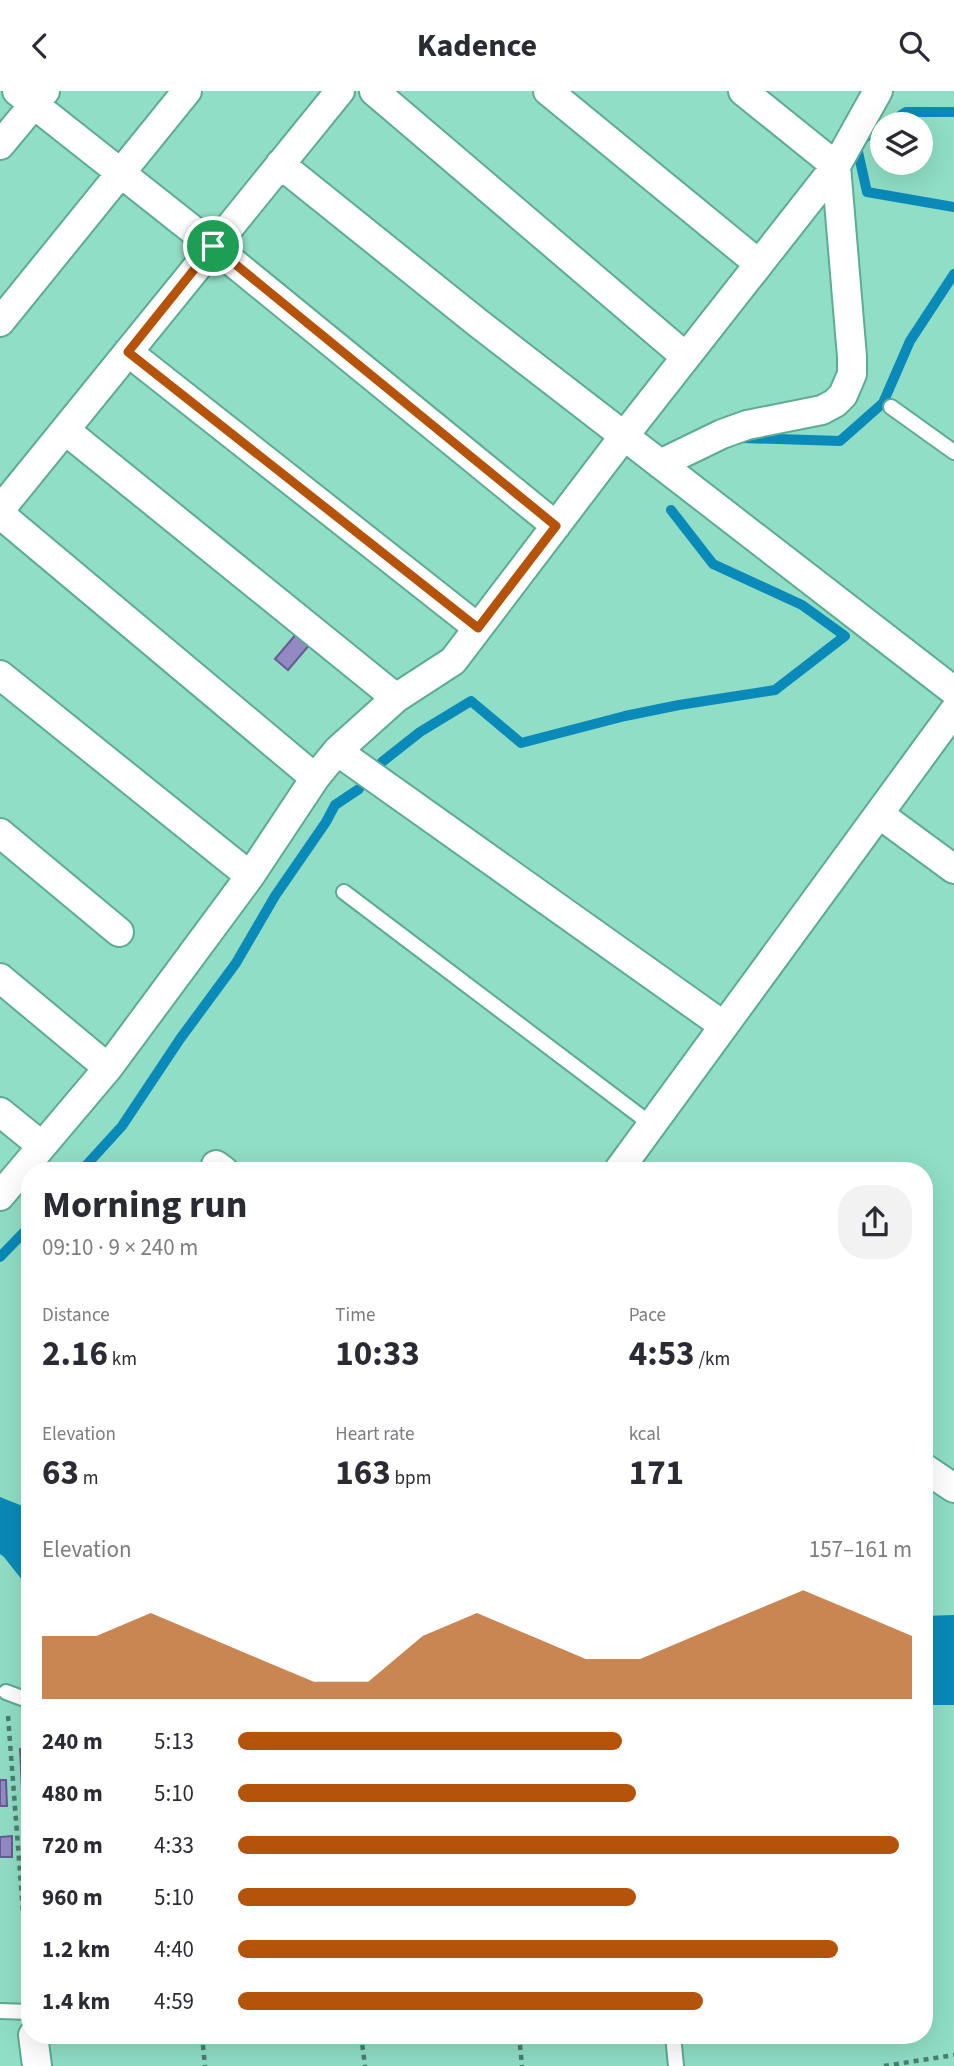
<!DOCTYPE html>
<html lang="en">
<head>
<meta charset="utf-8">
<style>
  :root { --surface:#fff; --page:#f2f2f3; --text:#2b2b33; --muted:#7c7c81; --accent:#b45309 }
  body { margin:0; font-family:"Source Sans 3",sans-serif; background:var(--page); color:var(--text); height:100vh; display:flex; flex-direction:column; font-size:26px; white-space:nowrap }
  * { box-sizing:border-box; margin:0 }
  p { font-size:23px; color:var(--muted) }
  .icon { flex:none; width:38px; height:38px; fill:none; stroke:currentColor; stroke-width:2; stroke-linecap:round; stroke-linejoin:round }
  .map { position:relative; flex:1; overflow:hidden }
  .drawer { position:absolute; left:21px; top:1071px; width:912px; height:882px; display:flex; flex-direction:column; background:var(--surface); border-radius:28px; box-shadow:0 7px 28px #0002 }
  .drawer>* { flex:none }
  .buttons { position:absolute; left:870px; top:21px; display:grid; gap:14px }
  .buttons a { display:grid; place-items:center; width:63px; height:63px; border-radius:50%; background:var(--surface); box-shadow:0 7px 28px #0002; font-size:35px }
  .pin { position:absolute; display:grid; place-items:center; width:60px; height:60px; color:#fff; margin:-30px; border:4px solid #fff; border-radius:50%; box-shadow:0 2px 7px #0007 }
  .round { display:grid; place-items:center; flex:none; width:74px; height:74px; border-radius:28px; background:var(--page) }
  .headline { display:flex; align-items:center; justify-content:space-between; height:119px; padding:0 21px }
  h1 { font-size:38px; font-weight:700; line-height:52px }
  .figures { display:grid; grid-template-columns:repeat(3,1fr); gap:10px; height:119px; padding:7px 21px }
  .figures div { display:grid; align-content:center }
  .figures b { font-size:35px; font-weight:700 }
  .figures small { font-size:19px; font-weight:400 }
  .figures p { font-size:19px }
  .chart { height:196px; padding:14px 21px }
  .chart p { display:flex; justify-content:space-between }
  .chart svg { width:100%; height:126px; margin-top:7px; fill:var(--accent); opacity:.7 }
  ul { padding:0 21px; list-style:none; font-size:23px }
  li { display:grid; grid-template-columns:112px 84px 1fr; align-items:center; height:52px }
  li i { height:18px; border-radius:9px; background:var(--accent) }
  header { display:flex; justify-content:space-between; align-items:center; height:91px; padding:0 21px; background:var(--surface); font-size:32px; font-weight:700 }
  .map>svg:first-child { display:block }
  .water { fill:#098ab8 }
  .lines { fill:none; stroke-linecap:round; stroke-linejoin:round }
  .stream { stroke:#098ab8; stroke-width:10 }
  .building { fill:#938ac4; stroke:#665c92; stroke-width:2 }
  .lane-casing { stroke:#5dab93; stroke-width:18 }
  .street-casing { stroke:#5dab93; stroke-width:32 }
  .path { stroke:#4b7e6e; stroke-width:4.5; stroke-dasharray:5 5; stroke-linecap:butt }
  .lane { stroke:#fff; stroke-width:14 }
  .street { stroke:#fff; stroke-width:28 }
  .route-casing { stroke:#fff; stroke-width:14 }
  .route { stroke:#b45309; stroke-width:9 }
</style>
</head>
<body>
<header><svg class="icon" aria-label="back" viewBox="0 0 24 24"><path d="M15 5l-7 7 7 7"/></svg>Kadence<svg class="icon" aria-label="search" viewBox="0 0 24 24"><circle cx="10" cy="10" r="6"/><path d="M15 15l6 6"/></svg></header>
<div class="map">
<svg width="954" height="1975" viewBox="0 0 954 1975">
  <rect width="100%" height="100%" fill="#90dec5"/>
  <path class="water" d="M0,1406L30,1418V1499L4,1466L0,1463Z
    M954,1524V1614H924V1525Z"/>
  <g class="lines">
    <path class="stream" d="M887,33L906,21H954
      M882,36L856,52L867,101L954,116
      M742,347L840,350L883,312L910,250L954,183
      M382,671L420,641L471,610L521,652L625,625L679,614L775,599L845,545L802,514L713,473L671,419
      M81,1080L122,1035L180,948L236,872L275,805L326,731L335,714L359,698
      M0,1166L30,1135"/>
  </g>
  <path class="building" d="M297,542L310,553L288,579L275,568Z
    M20,1658H30V1699H22Z
    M0,1689H6L7,1715H0Z
    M12,1745V1766H0V1746Z"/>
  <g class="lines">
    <defs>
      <path id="lane" d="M891,316L954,361
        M344,801L652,1034
        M6,1601L30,1610
        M0,1920L30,1921
        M673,1944L676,1975"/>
      <path id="street" d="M17,0L213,155L556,435
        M374,0L686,266
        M548,0L759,173
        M0,54L45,0
        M280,73L478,232L954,600
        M0,231L187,0
        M128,261L478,537
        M65,339L396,607
        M660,373L722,343L747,334L822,319L835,312L843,304L852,283V266L836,75L743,0
        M0,419L340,0
        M0,423L315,687
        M0,584L250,785
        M337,660L724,935
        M879,723L954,778
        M0,742L119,841
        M0,887L108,977
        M0,1021L42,1055
        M216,1074L224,1080
        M618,1080L954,620
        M0,1105L108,977L250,785L315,687L337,660L396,607L453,570L624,345L836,75L878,0
        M924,1377L954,1397
        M33,1944L37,1975"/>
    </defs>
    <use href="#lane" class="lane-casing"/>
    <use href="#street" class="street-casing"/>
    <path class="path" d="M8,1625L29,1899
      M202,1944L205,1975
      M361,1944L365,1975
      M519,1944L522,1975
      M884,1975L954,1964"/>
    <use href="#lane" class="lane"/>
    <use href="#street" class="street"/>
  </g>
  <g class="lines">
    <defs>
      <path id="route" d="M213,155L556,435L478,537L128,261Z"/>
    </defs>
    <use href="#route" class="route-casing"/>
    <use href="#route" class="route"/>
  </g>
</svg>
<div class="buttons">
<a><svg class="icon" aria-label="layers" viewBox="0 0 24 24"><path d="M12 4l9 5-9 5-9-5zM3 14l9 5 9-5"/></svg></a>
</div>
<div class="pin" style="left:213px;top:155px;background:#1e9e55"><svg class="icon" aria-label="arrive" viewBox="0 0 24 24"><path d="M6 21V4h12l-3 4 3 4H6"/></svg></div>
<section class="drawer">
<div class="headline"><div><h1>Morning run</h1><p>09:10 · 9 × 240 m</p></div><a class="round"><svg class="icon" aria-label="share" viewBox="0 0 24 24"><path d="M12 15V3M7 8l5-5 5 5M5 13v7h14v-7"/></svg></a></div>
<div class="figures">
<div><p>Distance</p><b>2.16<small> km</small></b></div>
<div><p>Time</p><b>10:33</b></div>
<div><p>Pace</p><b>4:53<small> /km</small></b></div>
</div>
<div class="figures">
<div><p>Elevation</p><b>63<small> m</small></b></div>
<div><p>Heart rate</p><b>163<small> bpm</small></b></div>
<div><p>kcal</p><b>171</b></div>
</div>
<div class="chart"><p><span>Elevation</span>157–161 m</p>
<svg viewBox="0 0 160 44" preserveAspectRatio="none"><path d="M0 44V22L10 22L20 14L30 22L40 30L50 38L60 38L70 22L80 14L90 22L100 30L110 30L120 22L130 14L140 6L150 14L160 22V44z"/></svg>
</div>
<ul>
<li><b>240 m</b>5:13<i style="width:57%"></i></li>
<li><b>480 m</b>5:10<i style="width:59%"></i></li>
<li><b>720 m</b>4:33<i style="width:98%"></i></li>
<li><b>960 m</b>5:10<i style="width:59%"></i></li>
<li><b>1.2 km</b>4:40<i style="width:89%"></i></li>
<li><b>1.4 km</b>4:59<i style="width:69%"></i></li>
</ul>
</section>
</div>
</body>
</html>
